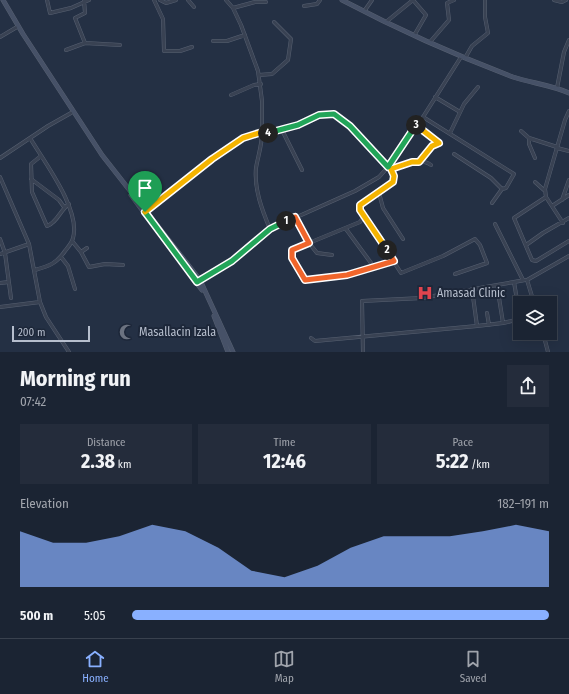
<!DOCTYPE html>
<html lang="en">
<head>
<meta charset="utf-8">
<style>
  :root { --surface:#1b2433; --page:#242c3b; --text:#f1f3f6; --muted:#a0a4ac; --line:#39414e; --accent:#89b0ff }
  body { margin:0; font-family:"Fira Sans Condensed",sans-serif; background:var(--page); color:var(--text); height:100vh; display:flex; flex-direction:column; font-size:15px; white-space:nowrap }
  * { box-sizing:border-box; margin:0 }
  p { font-size:13px; color:var(--muted) }
  .icon { flex:none; width:22px; height:22px; fill:none; stroke:currentColor; stroke-width:2; stroke-linecap:round; stroke-linejoin:round }
  .map { position:relative; height:352px; overflow:hidden }
  .sheet { display:flex; flex-direction:column; background:var(--surface); flex:1 }
  .sheet>* { flex:none }
  .controls { position:absolute; left:513px; top:296px; display:grid; gap:8px }
  .controls a { display:grid; place-items:center; width:44px; height:44px; border-radius:0px; background:var(--surface); box-shadow:0 4px 16px #0002,0 0 0 1px var(--line); font-size:20px }
  .scale { position:absolute; left:12px; bottom:10px; width:78px; box-sizing:border-box; padding-left:4px; border:2px solid #b6becd; border-top:0; font-size:11px; line-height:14px; white-space:nowrap; color:#b6becd; -webkit-text-stroke:3px #1d2739; paint-order:stroke }
  .pin { position:absolute; display:grid; place-items:center; width:34px; height:34px; color:#fff; margin:-41px -17px; border-radius:50% 50% 50% 0; rotate:-45deg; box-shadow:0 0 4px #0007 }
  .pin .icon { rotate:45deg }
  .km { position:absolute; width:20px; height:20px; margin:-10px; border-radius:50%; background:#222; color:#fff; font-size:11px; line-height:20px; text-align:center }
  .round { display:grid; place-items:center; flex:none; width:42px; height:42px; border-radius:0px; background:var(--page) }
  .overview { display:flex; align-items:center; justify-content:space-between; height:68px; padding:0 20px }
  h1 { font-size:22px; font-weight:700; line-height:30px }
  .figures { display:grid; grid-template-columns:repeat(3,1fr); gap:6px; height:68px; padding:4px 20px }
  .figures div { display:grid; align-content:center; border-radius:0px; background:var(--page); text-align:center }
  .figures b { font-size:20px; font-weight:700 }
  .figures small { font-size:11px; font-weight:400 }
  .figures p { font-size:11px }
  .chart { height:112px; padding:8px 20px }
  .chart p { display:flex; justify-content:space-between }
  .chart svg { width:100%; height:72px; margin-top:4px; fill:var(--accent); opacity:.7 }
  ul { padding:0 20px; list-style:none; font-size:13px }
  li { display:grid; grid-template-columns:64px 48px 1fr; align-items:center; height:30px }
  li i { height:10px; border-radius:5px; background:var(--accent) }
  .tabs { display:flex; justify-content:space-around; align-items:center; height:56px; border-top:1px solid var(--line); background:var(--surface); font-size:11px; color:var(--muted) }
  .tabs a { display:grid; justify-items:center; gap:2px }
  .tabs .current { color:var(--accent) }
  .map>svg:first-child { display:block }
  .lines { fill:none; stroke-linecap:round; stroke-linejoin:round }
  .street-casing { stroke:#576071; stroke-width:4 }
  .secondary-casing { stroke:#576071; stroke-width:5 }
  .street { stroke:#394253; stroke-width:3 }
  .secondary { stroke:#465167; stroke-width:4 }
  .split-1-casing { stroke:#fff; stroke-width:8 }
  .split-2-casing { stroke:#fff; stroke-width:8 }
  .split-3-casing { stroke:#fff; stroke-width:8 }
  .split-4-casing { stroke:#fff; stroke-width:8 }
  .split-5-casing { stroke:#fff; stroke-width:8 }
  .split-1 { stroke:#22a559; stroke-width:5 }
  .split-2 { stroke:#f0652b; stroke-width:5 }
  .split-3 { stroke:#f5b400; stroke-width:5 }
  .split-4 { stroke:#22a559; stroke-width:5 }
  .split-5 { stroke:#f5b400; stroke-width:5 }
  .labels { text-anchor:middle; dominant-baseline:central; stroke-width:4; stroke-linejoin:round; paint-order:stroke }
  .poi-label { font-size:12px; fill:#b6becd; stroke:#1d2739; text-anchor:start }
</style>
</head>
<body>
<div class="map">
<svg width="569" height="352" viewBox="0 0 569 352">
  <rect width="100%" height="100%" fill="#243044"/>
  <g class="lines">
    <defs>
      <path id="street" d="M47,0L50,13L71,8L89,0
        M154,0L163,19L164,51H180L192,47
        M160,0L166,3L176,0
        M188,0L194,7
        M226,0L233,8L241,25L258,71L262,101V133L282,130L302,170
        M413,0L426,15L415,34
        M554,0L562,2L566,0
        M304,6L317,4L320,0
        M233,8L255,2H266
        M365,10L372,0
        M386,22L413,0
        M0,37L17,27
        M213,41H227L245,35
        M430,42L449,20L447,3L454,0
        M85,43L120,45
        M66,50L85,43L75,18L85,13L84,0
        M465,58L472,46L488,33L485,17V0
        M259,75L272,74L288,60L291,39L274,22
        M557,88L564,52L569,40
        M231,95L254,85L261,84
        M435,97L460,112
        M423,117L514,174L506,188L502,189L492,203
        M417,124L439,143L432,146L419,162
        M282,130C309,123 325,102 350,126L388,167
        M521,131L529,138L557,147
        M262,133C262,145 258,156 256,168C254,189 262,210 270,229
        M450,133L464,104L478,87
        M30,138C45,163 81,210 73,238C72,243 68,247 65,251C56,264 49,266 35,270
        M529,138V144L535,158
        M557,148L569,151
        M454,154L491,178L502,189
        M41,156L31,164L32,192L47,226C57,223 60,210 69,204
        M0,158L48,126L71,113
        M431,165C420,157 404,165 391,169C405,192 360,193 360,209L401,273L443,256L475,239L480,245L487,263L455,274
        M0,177L29,244L40,302L46,317L69,352
        M31,179L59,200L64,207
        M535,182L545,191
        M379,193L383,208L403,239
        M546,197L514,218L532,260L536,261L569,241
        M562,200L569,180
        M552,206L569,195
        M145,212L213,159L243,138L262,133
        M364,216L360,222L292,250C292,260 298,273 305,280L347,275L394,261
        M295,217L309,243L317,253L332,255
        M563,223L546,197L545,189L565,120L569,111
        M495,224L523,280
        M346,229L374,267
        M0,239L5,253L11,298
        M72,241L81,252L89,267L105,264L123,265
        M526,245L543,233L569,218
        M81,252L87,248
        M0,254L29,244
        M61,257L68,266L75,289
        M199,281L233,261L270,229L355,191L379,177L388,167L423,117L461,57
        M0,283L9,282
        M497,285L503,323
        M472,289L477,326
        M534,303L527,280L569,256
        M0,307L40,302
        M487,313L489,325
        M520,318L514,282L525,280
        M543,333L548,352
        M311,338L315,341L477,326L503,323L520,319
        M363,352L362,301L422,298L514,282"/>
      <path id="secondary" d="M3,0L23,34L102,155L200,280L233,352
        M342,0C397,29 455,55 513,77C531,83 551,85 569,93
        M131,195L202,290
        M214,316L228,352"/>
    </defs>
    <use href="#street" class="street-casing"/>
    <use href="#secondary" class="secondary-casing"/>
    <use href="#street" class="street"/>
    <use href="#secondary" class="secondary"/>
  </g>
  <g class="lines">
    <defs>
      <path id="split-1" d="M145,212L197,282L232,261L270,229L286,221"/>
      <path id="split-2" d="M286,221L295,217L309,243L292,250V258L305,280L347,275L394,261L387,250"/>
      <path id="split-3" d="M387,250L360,210V205L393,182L394,176L391,169L412,162H419L432,146L439,143L416,125"/>
      <path id="split-4" d="M268,133L298,125L319,115L334,114L350,126L388,167L416,125"/>
      <path id="split-5" d="M145,212L212,159L243,138L262,132L268,133"/>
    </defs>
    <use href="#split-1" class="split-1-casing"/>
    <use href="#split-2" class="split-2-casing"/>
    <use href="#split-3" class="split-3-casing"/>
    <use href="#split-4" class="split-4-casing"/>
    <use href="#split-5" class="split-5-casing"/>
    <use href="#split-1" class="split-1"/>
    <use href="#split-2" class="split-2"/>
    <use href="#split-3" class="split-3"/>
    <use href="#split-4" class="split-4"/>
    <use href="#split-5" class="split-5"/>
  </g>
  <defs>
    <symbol id="hospital-bare" viewBox="-9 -9 18 18"><path d="M-5-5h3v3.5h4V-5h3V5h-3V1.5h-4V5h-3Z" fill="#e0444e" stroke="#1d2739" stroke-width="2.5" paint-order="stroke"/></symbol>
    <symbol id="mosque-bare" viewBox="-9 -9 18 18"><path d="M3.5-4.9A6 6 0 1 0 3.5 4.9A5 5 0 1 1 3.5-4.9Z" fill="#6b7280" stroke="#1d2739" stroke-width="2.5" paint-order="stroke"/></symbol>
  </defs>
  <g fill-rule="evenodd">
    <use href="#hospital-bare" x="414" y="282" width="22" height="22"/>
    <use href="#mosque-bare" x="116" y="321" width="22" height="22"/>
  </g>
  <g class="labels">
    <g class="poi-label">
      <text x="437" y="293">Amasad Clinic</text>
      <text x="139" y="332">Masallacin Izala</text>
    </g>
  </g>
</svg>
<div class="controls">
<a><svg class="icon" aria-label="layers" viewBox="0 0 24 24"><path d="M12 4l9 5-9 5-9-5zM3 14l9 5 9-5"/></svg></a>
</div>
<div class="scale">200 m</div>
<div class="pin" style="left:145px;top:212px;background:#1e9e55"><svg class="icon" aria-label="arrive" viewBox="0 0 24 24"><path d="M6 21V4h12l-3 4 3 4H6"/></svg></div>
<b class="km" style="left:286px;top:221px">1</b>
<b class="km" style="left:387px;top:250px">2</b>
<b class="km" style="left:416px;top:125px">3</b>
<b class="km" style="left:268px;top:133px">4</b>
</div>
<section class="sheet">
<div class="overview"><div><h1>Morning run</h1><p>07:42</p></div><a class="round"><svg class="icon" aria-label="share" viewBox="0 0 24 24"><path d="M12 15V3M7 8l5-5 5 5M5 13v7h14v-7"/></svg></a></div>
<div class="figures">
<div><p>Distance</p><b>2.38<small> km</small></b></div>
<div><p>Time</p><b>12:46</b></div>
<div><p>Pace</p><b>5:22<small> /km</small></b></div>
</div>
<div class="chart"><p><span>Elevation</span>182–191 m</p>
<svg viewBox="0 0 160 44" preserveAspectRatio="none"><path d="M0 44V10L10 17L20 17L30 13L40 6L50 10L60 20L70 34L80 38L90 31L100 20L110 13L120 13L130 13L140 10L150 6L160 10V44z"/></svg>
</div>
<ul>
<li><b>500 m</b>5:05<i style="width:100%"></i></li>
</ul>
</section>
<nav class="tabs">
<a class="current"><svg class="icon" aria-label="home" viewBox="0 0 24 24"><path d="M3 11l9-7 9 7M6 9v11h12V9"/></svg>Home</a>
<a><svg class="icon" aria-label="map" viewBox="0 0 24 24"><path d="M3 6l6-2 6 2 6-2v14l-6 2-6-2-6 2zM9 4v14M15 6v14"/></svg>Map</a>
<a><svg class="icon" aria-label="saved" viewBox="0 0 24 24"><path d="M7 4h10v16l-5-4-5 4z"/></svg>Saved</a>
</nav>
</body>
</html>
